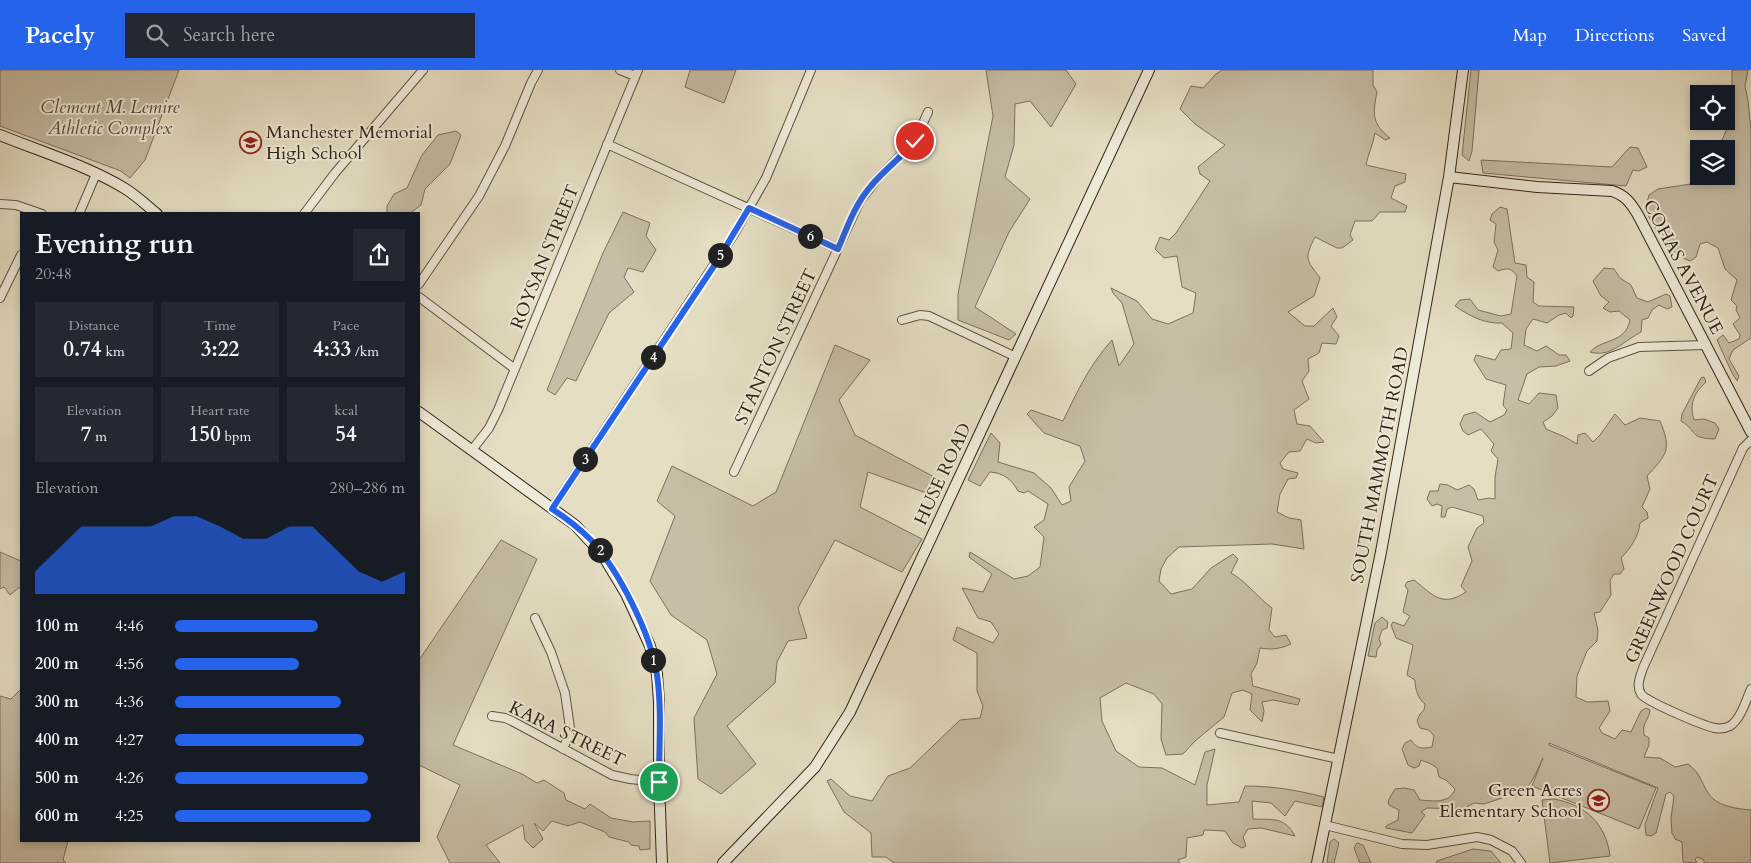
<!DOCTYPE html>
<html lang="en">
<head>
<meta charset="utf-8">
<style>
  :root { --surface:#171b24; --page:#242831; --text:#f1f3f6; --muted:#9ea1a6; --accent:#2563eb }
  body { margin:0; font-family:Cardo,serif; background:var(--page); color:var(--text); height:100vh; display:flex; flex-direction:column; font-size:19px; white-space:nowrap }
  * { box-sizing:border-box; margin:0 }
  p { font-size:16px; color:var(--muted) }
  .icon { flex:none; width:28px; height:28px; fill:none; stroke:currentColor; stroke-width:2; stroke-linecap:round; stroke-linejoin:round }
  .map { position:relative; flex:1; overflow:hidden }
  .panel { position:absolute; left:20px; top:142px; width:400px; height:630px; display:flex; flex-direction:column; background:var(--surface); border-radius:0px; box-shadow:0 2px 8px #0003 }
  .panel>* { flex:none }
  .tools { position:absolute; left:1690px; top:15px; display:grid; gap:10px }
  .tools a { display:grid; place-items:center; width:45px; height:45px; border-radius:0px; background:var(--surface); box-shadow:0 2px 8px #0003; font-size:25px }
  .pin { position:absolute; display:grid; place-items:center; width:42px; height:42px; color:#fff; margin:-21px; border:2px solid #fff; border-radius:50%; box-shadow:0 1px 5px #0007 }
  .km { position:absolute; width:25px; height:25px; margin:-12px; border-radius:50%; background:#222; color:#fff; font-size:14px; line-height:25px; text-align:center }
  .round { display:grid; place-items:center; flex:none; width:52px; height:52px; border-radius:0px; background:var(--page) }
  .summary { display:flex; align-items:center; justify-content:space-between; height:85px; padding:0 15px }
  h1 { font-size:28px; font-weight:800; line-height:38px }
  .stats { display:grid; grid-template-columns:repeat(3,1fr); gap:8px; height:85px; padding:5px 15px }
  .stats div { display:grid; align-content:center; border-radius:0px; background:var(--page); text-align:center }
  .stats b { font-size:21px; font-weight:800 }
  .stats small { font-size:14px; font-weight:400 }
  .stats p { font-size:14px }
  .chart { height:140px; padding:10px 15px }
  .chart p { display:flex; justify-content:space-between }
  .chart svg { width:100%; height:90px; margin-top:5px; fill:var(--accent); opacity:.7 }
  ul { padding:0 15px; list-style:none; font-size:16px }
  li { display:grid; grid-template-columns:80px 60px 1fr; align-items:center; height:38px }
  li i { height:12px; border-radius:6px; background:var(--accent) }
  header { display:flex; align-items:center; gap:30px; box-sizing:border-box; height:70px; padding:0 25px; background:var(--accent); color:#fff }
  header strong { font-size:24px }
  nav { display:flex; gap:28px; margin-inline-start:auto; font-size:18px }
  .search { width:350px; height:45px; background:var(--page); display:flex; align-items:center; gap:12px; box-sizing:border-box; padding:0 18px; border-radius:0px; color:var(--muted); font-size:19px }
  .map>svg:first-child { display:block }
  .green { fill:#c6bea6; stroke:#7c705f }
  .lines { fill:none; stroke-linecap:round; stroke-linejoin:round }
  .street-casing { stroke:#5e5243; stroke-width:10 }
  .secondary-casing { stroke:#312318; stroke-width:12 }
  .street { stroke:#eeead8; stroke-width:8 }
  .secondary { stroke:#eeead8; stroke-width:10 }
  .route-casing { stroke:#fff; stroke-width:10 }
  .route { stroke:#2563eb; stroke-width:6 }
  .labels { text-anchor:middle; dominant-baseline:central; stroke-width:4; stroke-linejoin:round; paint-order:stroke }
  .park-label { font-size:18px; font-style:italic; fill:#564a3c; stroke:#eeead8 }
  .poi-label { font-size:18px; fill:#312318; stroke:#eeead8; text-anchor:start }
  .street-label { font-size:18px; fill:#312318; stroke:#eeead8 }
</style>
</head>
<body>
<header>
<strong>Pacely</strong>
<div class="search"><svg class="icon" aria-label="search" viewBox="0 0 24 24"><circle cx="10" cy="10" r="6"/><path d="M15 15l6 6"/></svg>Search here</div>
<nav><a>Map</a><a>Directions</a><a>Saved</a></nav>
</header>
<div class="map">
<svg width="1751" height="793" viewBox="0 0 1751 793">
  <rect width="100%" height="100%" fill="#e5dec3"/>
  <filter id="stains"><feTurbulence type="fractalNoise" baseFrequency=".004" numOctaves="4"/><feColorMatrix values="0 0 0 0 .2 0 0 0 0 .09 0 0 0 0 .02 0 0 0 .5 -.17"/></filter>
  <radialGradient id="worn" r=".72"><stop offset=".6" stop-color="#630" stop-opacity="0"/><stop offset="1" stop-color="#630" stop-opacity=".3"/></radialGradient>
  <path class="green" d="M0,0H179L145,90L130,108L121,101L0,56Z
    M690,0H736L724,33L685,17Z
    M986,0H1066L1076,14L1051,57L1030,31L1015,34L1014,75L1005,107L1030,129L1009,162L975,237L1016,264L1009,270L958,250V224L993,46Z
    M1222,0H1373V15L1377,22C1373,43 1371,53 1390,68L1385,70L1375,63C1373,75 1368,84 1366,95L1406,104L1405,112L1395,116L1391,128L1407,136L1405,142H1380L1372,151H1355L1350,165L1353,170L1342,178H1337L1315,167C1304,189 1306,189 1320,208L1314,226L1288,242L1305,256H1314L1333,238L1337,247L1331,256L1339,266L1336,274L1322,273L1319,283L1308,289L1309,301L1302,311L1309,329L1294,340L1297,354L1310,356L1324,372L1316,373L1307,369L1300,381L1289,382L1280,393L1283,399L1298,403L1296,408L1288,409L1280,424L1277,442L1289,448L1301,450L1304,479L1272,474L1179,477L1167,488L1161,499L1159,511L1171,524L1192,519L1211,498L1233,484L1238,489L1231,503C1247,512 1257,527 1272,538L1269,560L1275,567L1286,565L1291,574C1280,579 1271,580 1260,578L1257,593L1251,604L1253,616L1300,629L1298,635L1273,630L1262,632L1264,641L1262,652L1250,640L1252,624L1243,620L1232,623L1224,647L1195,671L1183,684L1166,685L1161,669L1162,634L1154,624L1126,613L1100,628L1102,651L1116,681L1139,697L1162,698L1195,715L1205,682L1215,679L1207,715V735L1239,732L1245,716C1273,716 1296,720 1324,727L1322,737L1295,731L1285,746L1271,733L1252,731L1253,749C1273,750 1284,746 1295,766L1261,758L1248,759L1243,767L1246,776L1242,778L1233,773L1225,761L1204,760L1203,765L1187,768L1186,787L1178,790L1180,793H894L886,787H872L871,763L844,742L827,711L831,709L850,726L872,731L888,706L910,698L960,650L980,648L983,636L977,621V583L953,570L957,557L993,573L999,564L991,552L978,548L962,518L983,522L992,504L969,487L970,482L1014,509L1028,506L1040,497L1044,467L1034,457L1044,450L1048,434L1028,421L1024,423L1018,421C1012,410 1004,403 990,402L980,416L968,410L991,363L1000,373L998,392L1034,403L1051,418L1062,435L1071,431L1069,417L1085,391L1080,376L1044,363L1027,344L1031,340L1063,351C1078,320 1089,296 1112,270L1119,296L1134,274L1122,233L1113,223L1111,218L1137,231L1152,249L1168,254L1193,243L1196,223L1182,217L1177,186L1164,188L1155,179L1160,167L1169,170L1176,163L1210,111L1200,104L1198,97L1225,75L1195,54L1180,39L1191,16L1203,18L1216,4Z
    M1471,0H1479L1472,81L1469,91L1462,85Z
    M1732,0H1748L1745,16L1748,31L1751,60V268L1733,280L1729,289L1739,306L1737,311L1732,303L1717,270L1723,265L1729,273L1739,269L1740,265L1733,254L1740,248L1736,240L1737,236L1731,230L1737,210L1725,199L1718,178L1707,172L1700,174L1696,187L1690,191C1667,183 1657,160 1645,140L1649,125L1658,119L1717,110L1719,106H1726V79H1719V77L1732,47Z
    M456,61L461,65L450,94L425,119L421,135L409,144H387V136L394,124L407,118L422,85L438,65Z
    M1630,77L1638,78L1647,97L1639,101L1633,100L1626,116L1483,103L1481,90L1612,97Z
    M1500,137L1507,139L1515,193L1526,195L1527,207L1534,212L1533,232L1539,236L1574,237L1573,246L1571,248L1566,243L1559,245L1547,253L1533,249L1526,259L1524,275L1537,281L1546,276L1559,285H1566L1570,291L1556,296L1539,297L1527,304L1518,330L1529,334L1539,323L1556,325L1558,338L1552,346L1543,352L1546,359L1565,367L1577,374L1578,365L1585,363L1593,372L1600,365L1615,344L1625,355L1640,348L1660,351C1672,380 1667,384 1647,406L1650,419L1642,437L1647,442L1648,448L1640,453C1639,466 1630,479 1621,488L1624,499L1620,504H1614L1610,510L1611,525L1600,542L1594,543L1598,560L1597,571L1587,581L1577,606L1576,627L1587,632L1608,631L1610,641L1599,658L1602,663L1615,669L1622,660L1631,662L1641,641L1646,638L1650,640C1649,651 1642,651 1644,665L1649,668V675L1644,687L1660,688L1675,697L1688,694C1701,704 1700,710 1708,723C1716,736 1737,739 1751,740V793H1704V790L1698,787L1695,789L1697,793L1683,792L1682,772L1675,769L1674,766L1672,764L1671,748L1674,726L1670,722L1666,724L1656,763L1651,766L1646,765L1645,754L1658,718L1549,673V675L1656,718L1639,759L1532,716L1543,688C1535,704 1532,717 1516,727L1511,725L1484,734L1474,733L1463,739L1427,738L1421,742L1425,745L1412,763L1386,758V756L1398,750L1399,740L1389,735L1388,731L1395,719L1404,718L1414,720L1420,730C1433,731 1450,734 1455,719L1446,710L1439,707L1437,698L1431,694L1421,690L1419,696L1414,698L1408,695L1402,679L1405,673L1411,670C1417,679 1421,679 1432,677L1434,666L1429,660L1420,658L1417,651L1420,644L1424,640L1425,634C1418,629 1415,619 1415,610L1407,605L1413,575L1396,568L1391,555L1393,552L1404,556L1410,546L1403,542L1408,520L1405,516L1407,512L1414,510C1433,525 1442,538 1466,522L1461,516L1472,491L1468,477L1477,458L1484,453L1483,446L1452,437L1447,439L1445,447H1441L1442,436L1437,434L1432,436L1427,429L1430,421H1438L1440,414L1448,415L1457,420L1469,415L1474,419L1478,430L1489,428L1495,429V407L1498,389L1491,381L1494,374L1481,359L1468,365L1463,361L1460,354L1464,345L1475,342L1490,352L1504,345L1507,340L1503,335L1506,315L1486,309L1474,290L1476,285L1495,290L1501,280L1511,279L1513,263L1502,253C1484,254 1470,246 1455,236L1460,230L1470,229L1478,240L1501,246L1511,244L1517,206C1511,197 1507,198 1498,201L1493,197L1498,180L1494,172L1496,154L1490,150L1492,144Z
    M623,142L650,153L646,166L656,180L643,202L628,198L624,207L634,222L609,243L576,311L567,308L555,325L547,320L603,183Z
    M1604,198L1614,199L1620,208L1631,215L1637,228L1648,232L1666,224L1670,226L1672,237L1667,239L1659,235L1652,240L1648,248L1642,250L1641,262C1624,271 1610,288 1590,282C1603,268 1625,274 1630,250L1619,241L1610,242L1603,238L1609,232L1601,226L1593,211Z
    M835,275L870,290L839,330L855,365L940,410L929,424L868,402L860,437L922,469L902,502L835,470L798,538L807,568L788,571L777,592L775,613L727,656L756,694L721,724L698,709L694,648L717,604L707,570L671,545L650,511L675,446L657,431L672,396L753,436L776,422Z
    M1704,307L1706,312C1694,323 1689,334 1694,350L1704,349L1715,353L1719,359L1715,369C1688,368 1699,362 1681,351L1682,344L1701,308Z
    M501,470L537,489L453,675L522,704L537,713L544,710L564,723L566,730L585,739L590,734L611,748L633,752L650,751V779L640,780L639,776L631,775L629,772L609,767L605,762L580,752L568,756L552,751L543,761L534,753L543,769L533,778L525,770L523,755L486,775L500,793H450L437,767L460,715L419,695V590Z
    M0,482L21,491V516L10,525L4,517L0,519Z
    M1382,547L1388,552L1387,558L1382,560L1379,569L1381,574L1377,580L1376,587L1368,586L1375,553Z
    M21,619V771H68L63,790L66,793H0V626L11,629Z
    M1554,729C1586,735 1606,754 1610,786L1550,793L1542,730Z
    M1334,769L1339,773L1334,793H1327L1330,772Z
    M1357,773L1363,775L1371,793H1360L1354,778Z
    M1473,779L1491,781L1501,793H1436L1437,791Z"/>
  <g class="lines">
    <defs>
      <path id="street" d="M620,0L635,6
        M607,74L838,179
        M0,134L16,135L42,144
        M79,144L96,104
        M304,144L335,103L423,0
        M419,214L479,126L505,76L531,13L538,0
        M419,227L515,299
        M0,228L21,185
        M902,250L920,245L929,246L1016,287
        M1589,301L1608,288L1639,277L1706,275
        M1751,370L1743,378L1643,598C1640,607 1636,616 1641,624C1647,632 1704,656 1715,658C1720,659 1726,658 1730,656C1741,649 1746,630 1751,619
        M472,380L489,358L498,340L638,0
        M734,402L860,131L878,108L915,71L928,42
        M552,439L733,166L766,108L811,0
        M535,548L551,582L565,623L570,658L569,665L563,679
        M492,646L505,648L512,651L612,705L630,709L659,712
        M1220,663L1339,689
        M1325,755L1402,774L1427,775L1477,767L1491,770L1512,781L1521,793"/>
      <path id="secondary" d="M0,65C39,81 88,96 124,118C136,125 146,135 157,144
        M1449,107L1537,117L1612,121C1625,125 1631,133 1638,145L1751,362
        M419,342L575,455L602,484L626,524L650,576L657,604L659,632V712L662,793
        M723,793L815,697L850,642L1149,0
        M1317,793L1381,482L1449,107L1463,0"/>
    </defs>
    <use href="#street" class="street-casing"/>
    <use href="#secondary" class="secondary-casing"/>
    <use href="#street" class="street"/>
    <use href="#secondary" class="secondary"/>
  </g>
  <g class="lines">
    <defs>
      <path id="route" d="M659,712C659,676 662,640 657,605C651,564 619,501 591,470C579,458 566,448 552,439L716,193L749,138L838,179C847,158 855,134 871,116C884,100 902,87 915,71"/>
    </defs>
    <use href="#route" class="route-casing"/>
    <use href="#route" class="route"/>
  </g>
  <defs>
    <symbol id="school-ring" viewBox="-11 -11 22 22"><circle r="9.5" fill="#eeead8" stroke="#8f2418" stroke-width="1.5"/><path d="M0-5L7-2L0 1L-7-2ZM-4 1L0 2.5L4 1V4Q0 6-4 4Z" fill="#8f2418"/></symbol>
  </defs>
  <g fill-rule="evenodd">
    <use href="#school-ring" x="238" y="60" width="25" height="25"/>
    <use href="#school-ring" x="1586" y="718" width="25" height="25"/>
  </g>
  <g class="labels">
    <g class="park-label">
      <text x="110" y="37">Clement M. Lemire<tspan x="110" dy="21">Athletic Complex</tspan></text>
    </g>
    <g class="poi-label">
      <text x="266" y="62">Manchester Memorial<tspan x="266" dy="21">High School</tspan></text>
      <text x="1582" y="720" text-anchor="end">Green Acres<tspan x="1582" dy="21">Elementary School</tspan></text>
    </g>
    <g class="street-label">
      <text transform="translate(545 187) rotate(-68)">ROYSAN STREET</text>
      <text transform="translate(1683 197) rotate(62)">COHAS AVENUE</text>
      <text transform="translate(776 277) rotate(-65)">STANTON STREET</text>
      <text transform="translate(1380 395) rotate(-79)">SOUTH MAMMOTH ROAD</text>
      <text transform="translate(943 404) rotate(-65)">HUSE ROAD</text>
      <text transform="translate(1672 499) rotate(-66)">GREENWOOD COURT</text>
      <text transform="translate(567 664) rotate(26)">KARA STREET</text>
    </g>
  </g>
  <rect width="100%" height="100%" filter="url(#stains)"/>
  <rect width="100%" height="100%" fill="url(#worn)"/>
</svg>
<div class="tools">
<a><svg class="icon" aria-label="locate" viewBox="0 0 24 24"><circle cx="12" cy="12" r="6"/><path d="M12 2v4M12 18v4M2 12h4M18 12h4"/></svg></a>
<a><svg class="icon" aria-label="layers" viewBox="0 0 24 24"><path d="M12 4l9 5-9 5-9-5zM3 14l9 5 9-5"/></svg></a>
</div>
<div class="pin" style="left:659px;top:712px;background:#1e9e55"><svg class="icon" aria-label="arrive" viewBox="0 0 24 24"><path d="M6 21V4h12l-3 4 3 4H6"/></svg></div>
<div class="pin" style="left:915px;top:71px;background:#d93025"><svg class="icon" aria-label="check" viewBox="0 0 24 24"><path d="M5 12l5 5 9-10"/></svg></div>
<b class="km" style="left:653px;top:590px">1</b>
<b class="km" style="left:600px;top:480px">2</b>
<b class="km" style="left:585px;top:389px">3</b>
<b class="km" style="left:653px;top:287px">4</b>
<b class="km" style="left:720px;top:185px">5</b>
<b class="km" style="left:810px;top:166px">6</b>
<section class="panel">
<div class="summary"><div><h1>Evening run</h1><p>20:48</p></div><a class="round"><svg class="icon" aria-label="share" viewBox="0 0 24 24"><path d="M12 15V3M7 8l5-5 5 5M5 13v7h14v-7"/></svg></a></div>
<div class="stats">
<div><p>Distance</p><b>0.74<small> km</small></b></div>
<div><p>Time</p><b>3:22</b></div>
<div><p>Pace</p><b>4:33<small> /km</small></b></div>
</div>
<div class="stats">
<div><p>Elevation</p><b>7<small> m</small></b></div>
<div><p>Heart rate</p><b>150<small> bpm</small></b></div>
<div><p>kcal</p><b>54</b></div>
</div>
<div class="chart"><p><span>Elevation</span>280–286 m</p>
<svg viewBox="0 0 160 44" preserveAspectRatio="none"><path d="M0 44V33L10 22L20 11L30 11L40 11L50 11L60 6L70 6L80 11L90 17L100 17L110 11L120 11L130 22L140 33L150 38L160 33V44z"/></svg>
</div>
<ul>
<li><b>100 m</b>4:46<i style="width:62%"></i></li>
<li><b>200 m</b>4:56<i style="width:54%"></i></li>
<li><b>300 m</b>4:36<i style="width:72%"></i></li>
<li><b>400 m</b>4:27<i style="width:82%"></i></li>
<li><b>500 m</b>4:26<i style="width:84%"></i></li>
<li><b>600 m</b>4:25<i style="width:85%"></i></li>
</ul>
</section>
</div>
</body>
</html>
